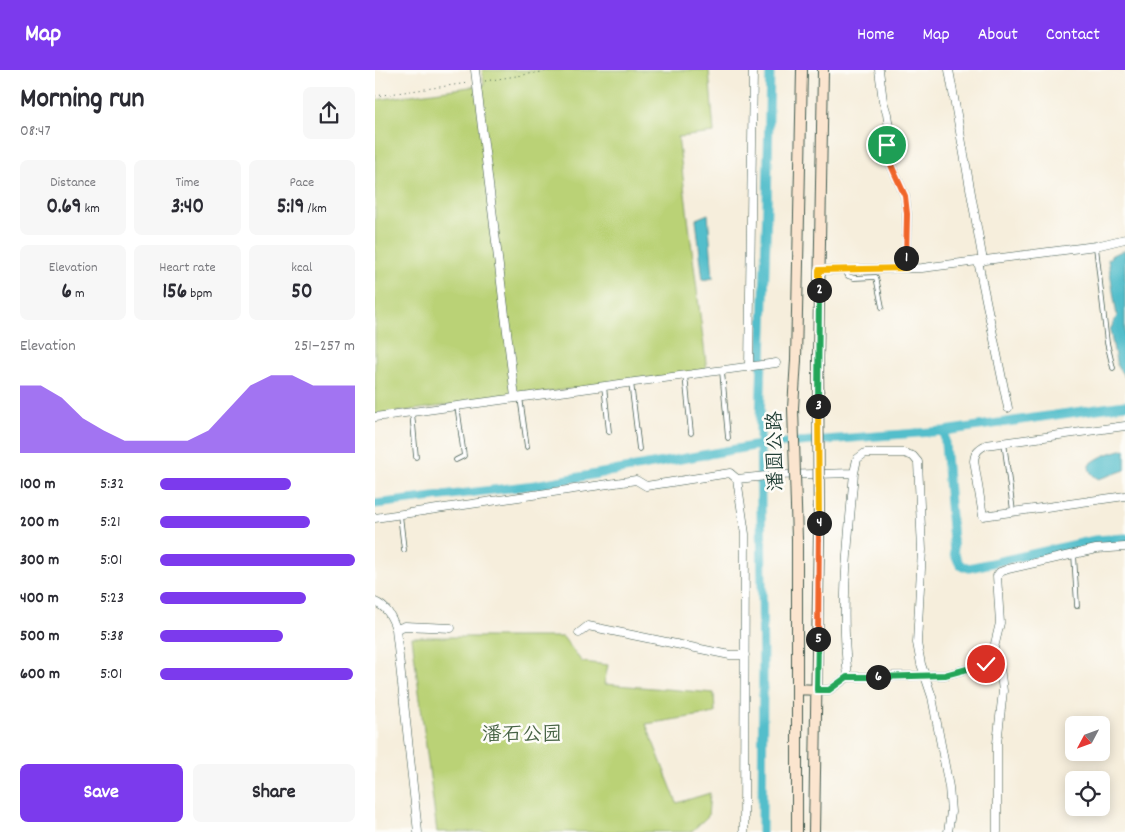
<!DOCTYPE html>
<html lang="en">
<head>
<meta charset="utf-8">
<style>
  :root { --surface:#fff; --page:#f7f7f7; --text:#2b2b33; --muted:#7c7c81; --accent:#7c3aed }
  body { margin:0; font-family:Dekko,"LXGW WenKai TC",sans-serif; background:var(--page); color:var(--text); height:100vh; display:flex; flex-direction:column; font-size:19px; white-space:nowrap }
  * { box-sizing:border-box; margin:0 }
  p { font-size:16px; color:var(--muted) }
  .icon { flex:none; width:28px; height:28px; fill:none; stroke:currentColor; stroke-width:2; stroke-linecap:round; stroke-linejoin:round }
  .map { position:relative; flex:1; overflow:hidden }
  .side { display:flex; flex-direction:column; background:var(--surface); width:375px }
  .side>* { flex:none }
  .needle { width:32px; rotate:229deg }
  .buttons { position:absolute; left:690px; top:646px; display:grid; gap:10px }
  .buttons a { display:grid; place-items:center; width:45px; height:45px; border-radius:8px; background:var(--surface); box-shadow:0 2px 12px #0003; font-size:25px }
  .pin { position:absolute; display:grid; place-items:center; width:42px; height:42px; color:#fff; margin:-21px; border:2px solid #fff; border-radius:50%; box-shadow:0 1px 5px #0007 }
  .km { position:absolute; width:25px; height:25px; margin:-12px; border-radius:50%; background:#222; color:#fff; font-size:14px; line-height:25px; text-align:center }
  .round { display:grid; place-items:center; flex:none; width:52px; height:52px; border-radius:8px; background:var(--page) }
  .headline { display:flex; align-items:center; justify-content:space-between; height:85px; padding:0 20px }
  h1 { font-size:28px; font-weight:800; line-height:38px }
  .figures { display:grid; grid-template-columns:repeat(3,1fr); gap:8px; height:85px; padding:5px 20px }
  .figures div { display:grid; align-content:center; border-radius:8px; background:var(--page); text-align:center }
  .figures b { font-size:21px; font-weight:800 }
  .figures small { font-size:14px; font-weight:400 }
  .figures p { font-size:14px }
  .chart { height:140px; padding:10px 20px }
  .chart p { display:flex; justify-content:space-between }
  .chart svg { width:100%; height:90px; margin-top:5px; fill:var(--accent); opacity:.7 }
  .button { display:flex; gap:10px; margin-top:auto; padding:10px 20px }
  .button a { flex:1; height:58px; border-radius:8px; background:var(--accent); color:#fff; font-size:20px; font-weight:800; line-height:58px; text-align:center }
  .button a+a { background:var(--page); color:var(--text) }
  ul { padding:0 20px; list-style:none; font-size:16px }
  li { display:grid; grid-template-columns:80px 60px 1fr; align-items:center; height:38px }
  li i { height:12px; border-radius:6px; background:var(--accent) }
  header { display:flex; align-items:center; gap:30px; box-sizing:border-box; height:70px; padding:0 25px; background:var(--accent); color:#fff }
  header strong { font-size:24px }
  nav { display:flex; gap:28px; margin-inline-start:auto; font-size:18px }
  main { display:flex; flex:1; min-height:0 }
  .map>svg:first-child { display:block }
  .green { fill:#bad276; stroke:#6c8855 }
  .water { fill:#52becb; stroke:#387e80 }
  .lines { fill:none; stroke-linecap:round; stroke-linejoin:round }
  .canal { stroke:#52becb; stroke-width:9 }
  .service-casing { stroke:#3f584d; stroke-width:5.5 }
  .minor-casing { stroke:#3f584d; stroke-width:9 }
  .secondary-casing { stroke:#3f584d; stroke-width:12 }
  .path { stroke:#3f584d; stroke-width:1; stroke-dasharray:1 4; stroke-linecap:butt }
  .service { stroke:#fff; stroke-width:4 }
  .minor { stroke:#fff; stroke-width:8 }
  .secondary { stroke:#fbe5cf; stroke-width:10 }
  .secondary-bridge-casing { stroke:#3f584d; stroke-width:12; stroke-linecap:butt }
  .secondary-bridge { stroke:#fbe5cf; stroke-width:10 }
  .split-1-casing { stroke:#fff; stroke-width:10 }
  .split-2-casing { stroke:#fff; stroke-width:10 }
  .split-3-casing { stroke:#fff; stroke-width:10 }
  .split-4-casing { stroke:#fff; stroke-width:10 }
  .split-5-casing { stroke:#fff; stroke-width:10 }
  .split-6-casing { stroke:#fff; stroke-width:10 }
  .split-7-casing { stroke:#fff; stroke-width:10 }
  .split-1 { stroke:#f0652b; stroke-width:6 }
  .split-2 { stroke:#f5b400; stroke-width:6 }
  .split-3 { stroke:#22a559; stroke-width:6 }
  .split-4 { stroke:#f5b400; stroke-width:6 }
  .split-5 { stroke:#f0652b; stroke-width:6 }
  .split-6 { stroke:#22a559; stroke-width:6 }
  .split-7 { stroke:#22a559; stroke-width:6 }
  .labels { text-anchor:middle; dominant-baseline:central; stroke-width:5; stroke-linejoin:round; paint-order:stroke }
  .street-label { font-size:20px; fill:#1f3d34; stroke:#fdfcf7 }
  .park-label { font-size:20px; fill:#466244; stroke:#fdfcf7 }
</style>
</head>
<body>
<header>
<strong>Map</strong>
<nav><a>Home</a><a>Map</a><a>About</a><a>Contact</a></nav>
</header>
<main>
<section class="side">
<div class="headline"><div><h1>Morning run</h1><p>08:47</p></div><a class="round"><svg class="icon" aria-label="share" viewBox="0 0 24 24"><path d="M12 15V3M7 8l5-5 5 5M5 13v7h14v-7"/></svg></a></div>
<div class="figures">
<div><p>Distance</p><b>0.69<small> km</small></b></div>
<div><p>Time</p><b>3:40</b></div>
<div><p>Pace</p><b>5:19<small> /km</small></b></div>
</div>
<div class="figures">
<div><p>Elevation</p><b>6<small> m</small></b></div>
<div><p>Heart rate</p><b>156<small> bpm</small></b></div>
<div><p>kcal</p><b>50</b></div>
</div>
<div class="chart"><p><span>Elevation</span>251–257 m</p>
<svg viewBox="0 0 160 44" preserveAspectRatio="none"><path d="M0 44V11L10 11L20 17L30 27L40 33L50 38L60 38L70 38L80 38L90 33L100 22L110 11L120 6L130 6L140 11L150 11L160 11V44z"/></svg>
</div>
<ul>
<li><b>100 m</b>5:32<i style="width:67%"></i></li>
<li><b>200 m</b>5:21<i style="width:77%"></i></li>
<li><b>300 m</b>5:01<i style="width:100%"></i></li>
<li><b>400 m</b>5:23<i style="width:75%"></i></li>
<li><b>500 m</b>5:38<i style="width:63%"></i></li>
<li><b>600 m</b>5:01<i style="width:99%"></i></li>
</ul>
<div class="button"><a>Save</a><a>Share</a></div>
</section>
<div class="map">
<svg width="750" height="762" viewBox="0 0 750 762">
  <rect width="100%" height="100%" fill="#fdfcf7"/>
  <filter id="ink" filterUnits="userSpaceOnUse"><feTurbulence type="fractalNoise" baseFrequency=".02" numOctaves="2"/><feDisplacementMap in="SourceGraphic" scale="10" xChannelSelector="R" yChannelSelector="G"/><feConvolveMatrix kernelMatrix="1 2 1 2 8 2 1 2 1" color-interpolation-filters="sRGB"/></filter>
  <filter id="wash" filterUnits="userSpaceOnUse"><feTurbulence type="fractalNoise" baseFrequency=".0096" numOctaves="4" result="noise"/><feDisplacementMap in="SourceGraphic" scale="20" xChannelSelector="R" yChannelSelector="G"/><feGaussianBlur stdDeviation="1.12" result="paint"/><feColorMatrix in="noise" values="0 0 0 0 0 0 0 0 0 0 0 0 0 0 0 0 0 1.4 0 .05"/><feComposite in="paint" operator="in"/></filter>
  <g filter="url(#wash)">
    <rect width="100%" height="100%" fill="#f6eedc"/>
    <path class="green" d="M107,0H334L339,63L303,67L332,301L0,345V30L109,15Z
      M37,567H188L207,592L233,595L229,614L339,623L340,643L271,654L302,733L335,723L333,746L316,762H62Z"/>
    <path class="water" d="M333,144L338,208L328,210L321,149Z
      M750,180V307L742,296L735,260L742,246L733,190L737,185Z
      M750,379V400L724,409C718,406 714,403 714,395C724,386 737,382 750,379Z"/>
    <g class="lines">
      <path class="canal" d="M569,361L579,483L585,495L594,498L720,470L750,468
        M0,434L160,415L384,375L569,361L750,335
        M387,762L388,602L385,351L392,136L395,0"/>
    </g>
  </g>
  <g filter="url(#ink)">
    <g class="lines">
      <defs>
        <path id="service" d="M721,177L732,273L738,298
          M470,200L473,206L479,208L501,207L507,237
          M347,301L353,368
          M310,305L316,363
          M256,312L264,379
          M229,316L234,362
          M145,327L152,377
          M37,342L41,387
          M629,372L638,441
          M81,390L89,386L82,335
          M25,445L29,480
          M699,484L702,536"/>
        <path id="minor" d="M100,0L140,327
          M504,0L508,31L512,44L515,65L512,75L516,95L530,126L532,144L531,198
          M574,0L608,191
          M603,191L633,338
          M444,200L547,198L721,176L750,169
          M374,297L378,0
          M0,347L401,293
          M750,356L611,375C603,379 600,382 599,391L608,446L750,426
          M479,403L482,389L490,383H529L538,386L543,392L547,480L542,573L546,594L557,627L574,717L576,742L573,762
          M362,409L401,405L479,403C473,471 465,538 473,607L454,620H442
          M0,448L261,410L271,416L355,403L362,409L370,464L369,762
          M0,532C12,537 17,547 21,559L43,762
          M21,559L30,556L76,558
          M204,563L213,556L355,585H370
          M616,590L623,594L625,597L628,621L622,673V762
          M473,607L570,605L611,594L616,590L625,553L622,506L625,502L633,499L721,479L750,477"/>
        <path id="secondary" d="M443,287L448,0
          M421,290L427,0
          M422,619L442,620
          M422,762V469
          M439,762L444,465"/>
      </defs>
      <use href="#service" class="service-casing"/>
      <use href="#minor" class="minor-casing"/>
      <use href="#secondary" class="secondary-casing"/>
      <path class="path" d="M110,11L179,0
        M0,26L93,13"/>
      <use href="#service" class="service"/>
      <use href="#minor" class="minor"/>
      <use href="#secondary" class="secondary"/>
      <defs>
        <path id="secondary-bridge" d="M443,287L444,465
          M421,290L418,338L422,469"/>
      </defs>
      <use href="#secondary-bridge" class="secondary-bridge-casing"/>
      <use href="#secondary-bridge" class="secondary-bridge"/>
    </g>
  </g>
  <g class="lines" filter="url(#ink)">
    <defs>
      <path id="split-1" d="M512,75L516,95L530,126L532,144L531,188"/>
      <path id="split-2" d="M444,220V200L531,198V188"/>
      <path id="split-3" d="M443,336L444,220"/>
      <path id="split-4" d="M443,336L444,453"/>
      <path id="split-5" d="M443,569L444,453"/>
      <path id="split-6" d="M443,569L442,620H454L472,607H503"/>
      <path id="split-7" d="M503,607L570,605L611,594"/>
    </defs>
    <use href="#split-1" class="split-1-casing"/>
    <use href="#split-2" class="split-2-casing"/>
    <use href="#split-3" class="split-3-casing"/>
    <use href="#split-4" class="split-4-casing"/>
    <use href="#split-5" class="split-5-casing"/>
    <use href="#split-6" class="split-6-casing"/>
    <use href="#split-7" class="split-7-casing"/>
    <use href="#split-1" class="split-1"/>
    <use href="#split-2" class="split-2"/>
    <use href="#split-3" class="split-3"/>
    <use href="#split-4" class="split-4"/>
    <use href="#split-5" class="split-5"/>
    <use href="#split-6" class="split-6"/>
    <use href="#split-7" class="split-7"/>
  </g>
  <g class="labels">
    <g class="street-label">
      <text transform="translate(402 381) rotate(-91)">潘圆公路</text>
    </g>
    <g class="park-label">
      <text x="147" y="666">潘石公园</text>
    </g>
  </g>
</svg>
<div class="buttons">
<a><svg class="needle" viewBox="-14 -14 28 28"><path d="M0-13l5 13h-10z" fill="#e53935"/><path d="M0 13l5-13h-10z" fill="#7c7c81"/></svg></a>
<a><svg class="icon" aria-label="locate" viewBox="0 0 24 24"><circle cx="12" cy="12" r="6"/><path d="M12 2v4M12 18v4M2 12h4M18 12h4"/></svg></a>
</div>
<div class="pin" style="left:512px;top:75px;background:#1e9e55"><svg class="icon" aria-label="arrive" viewBox="0 0 24 24"><path d="M6 21V4h12l-3 4 3 4H6"/></svg></div>
<div class="pin" style="left:611px;top:594px;background:#d93025"><svg class="icon" aria-label="check" viewBox="0 0 24 24"><path d="M5 12l5 5 9-10"/></svg></div>
<b class="km" style="left:531px;top:188px">1</b>
<b class="km" style="left:444px;top:220px">2</b>
<b class="km" style="left:443px;top:336px">3</b>
<b class="km" style="left:444px;top:453px">4</b>
<b class="km" style="left:443px;top:569px">5</b>
<b class="km" style="left:503px;top:607px">6</b>
</div>
</main>
</body>
</html>
